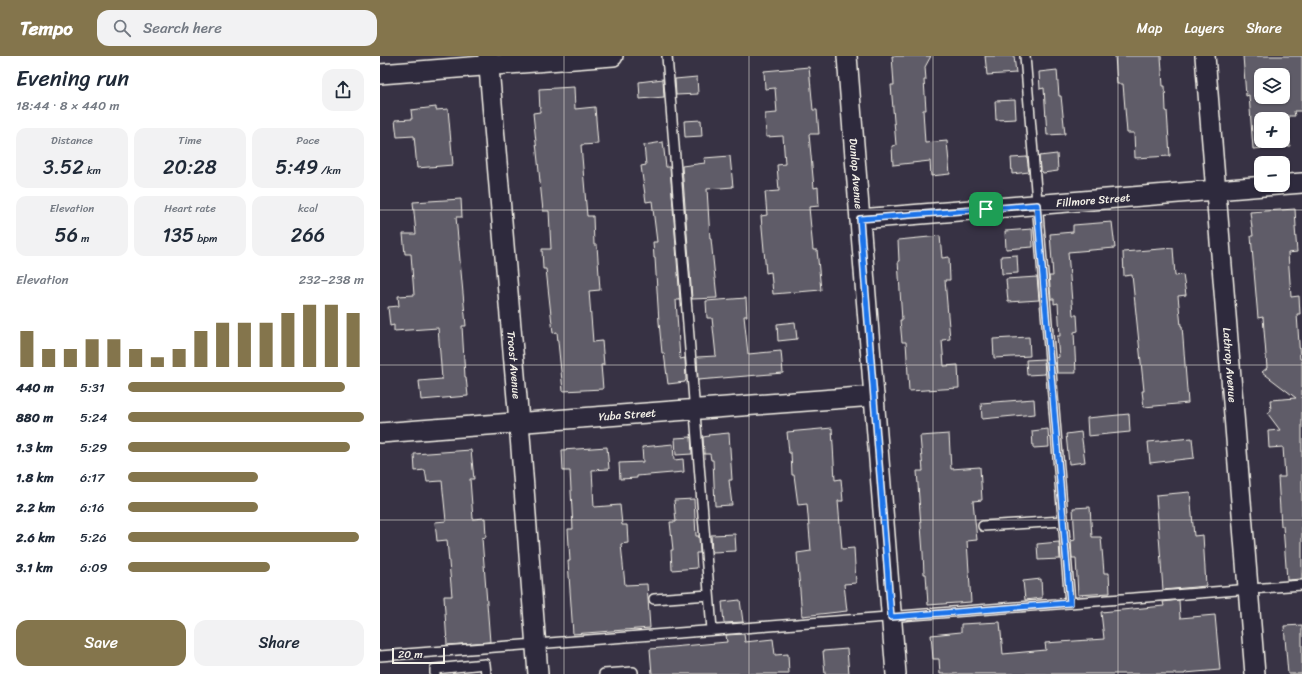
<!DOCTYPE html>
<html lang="en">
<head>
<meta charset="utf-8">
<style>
  :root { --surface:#fff; --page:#f2f2f3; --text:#1f2937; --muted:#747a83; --accent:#84754c }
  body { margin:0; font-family:Sriracha,sans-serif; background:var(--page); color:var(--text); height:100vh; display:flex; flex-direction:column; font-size:15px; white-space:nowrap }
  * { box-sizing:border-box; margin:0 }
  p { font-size:13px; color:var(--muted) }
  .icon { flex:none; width:22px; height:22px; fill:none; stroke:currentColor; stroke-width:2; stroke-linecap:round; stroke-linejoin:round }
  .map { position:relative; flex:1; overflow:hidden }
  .panel { display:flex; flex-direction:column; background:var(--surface); width:380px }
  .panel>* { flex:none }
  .tools { position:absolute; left:874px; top:12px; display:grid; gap:8px }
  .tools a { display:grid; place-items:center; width:36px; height:36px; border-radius:8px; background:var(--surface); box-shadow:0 1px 3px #0004; font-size:20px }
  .scale { position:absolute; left:12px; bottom:10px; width:53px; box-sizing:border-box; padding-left:4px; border:2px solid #f4f1e8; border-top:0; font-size:11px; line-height:14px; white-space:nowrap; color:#f4f1e8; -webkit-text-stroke:3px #2f2a3d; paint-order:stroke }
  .pin { position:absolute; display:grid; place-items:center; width:34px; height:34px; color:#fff; margin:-17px; border-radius:8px; box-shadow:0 2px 6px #0006 }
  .round { display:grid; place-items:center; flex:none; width:42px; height:42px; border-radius:12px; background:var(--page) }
  .headline { display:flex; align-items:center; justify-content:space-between; height:68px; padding:0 16px }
  h1 { font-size:22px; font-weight:600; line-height:30px }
  .stats { display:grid; grid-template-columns:repeat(3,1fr); gap:6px; height:68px; padding:4px 16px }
  .stats div { display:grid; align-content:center; border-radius:10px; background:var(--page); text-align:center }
  .stats b { font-size:20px; font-weight:600 }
  .stats small { font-size:11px; font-weight:400 }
  .stats p { font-size:11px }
  .chart { height:112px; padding:8px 16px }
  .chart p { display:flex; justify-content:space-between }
  .chart svg { width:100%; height:72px; margin-top:4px; stroke:var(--accent); stroke-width:6 }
  .cta { display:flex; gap:8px; margin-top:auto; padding:8px 16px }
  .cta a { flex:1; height:46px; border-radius:12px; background:var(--accent); color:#fff; font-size:16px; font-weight:600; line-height:46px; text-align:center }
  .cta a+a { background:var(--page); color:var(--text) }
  ul { padding:0 16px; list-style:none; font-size:13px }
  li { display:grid; grid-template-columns:64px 48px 1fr; align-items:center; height:30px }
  li i { height:10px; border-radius:5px; background:var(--accent) }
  header { display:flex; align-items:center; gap:24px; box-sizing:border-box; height:56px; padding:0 20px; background:var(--accent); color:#fff }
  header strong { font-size:19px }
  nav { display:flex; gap:22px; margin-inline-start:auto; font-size:14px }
  .search { width:280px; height:36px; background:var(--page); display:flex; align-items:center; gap:10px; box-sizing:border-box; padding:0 14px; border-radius:12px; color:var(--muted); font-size:15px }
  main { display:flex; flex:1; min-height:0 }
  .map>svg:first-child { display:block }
  .building { fill:#5f5c67; stroke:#f4f1e8; fill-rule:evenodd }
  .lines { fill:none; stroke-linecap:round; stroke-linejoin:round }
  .service-casing { stroke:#f4f1e8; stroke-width:12 }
  .minor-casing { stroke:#f4f1e8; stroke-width:22 }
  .service { stroke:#2f2a3d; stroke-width:9 }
  .minor { stroke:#2f2a3d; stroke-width:19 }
  .route-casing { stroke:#fff; stroke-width:8 }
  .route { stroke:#1a73e8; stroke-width:5 }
  .grid { fill:none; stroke:#f4f1e8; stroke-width:1; stroke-opacity:0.55 }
  .labels { text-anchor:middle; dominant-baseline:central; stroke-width:3.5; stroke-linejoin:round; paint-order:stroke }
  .street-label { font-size:11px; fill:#f4f1e8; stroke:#2f2a3d }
</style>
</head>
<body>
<header>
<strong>Tempo</strong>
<div class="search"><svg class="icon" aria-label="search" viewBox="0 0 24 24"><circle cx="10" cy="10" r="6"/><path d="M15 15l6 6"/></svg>Search here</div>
<nav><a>Map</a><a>Layers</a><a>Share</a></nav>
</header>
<main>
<section class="panel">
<div class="headline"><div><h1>Evening run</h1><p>18:44 · 8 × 440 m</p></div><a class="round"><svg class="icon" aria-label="share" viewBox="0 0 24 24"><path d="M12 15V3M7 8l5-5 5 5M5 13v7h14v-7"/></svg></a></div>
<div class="stats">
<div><p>Distance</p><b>3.52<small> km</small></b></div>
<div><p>Time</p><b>20:28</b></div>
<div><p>Pace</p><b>5:49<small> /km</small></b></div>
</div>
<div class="stats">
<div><p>Elevation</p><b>56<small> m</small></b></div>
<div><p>Heart rate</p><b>135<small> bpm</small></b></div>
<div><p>kcal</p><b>266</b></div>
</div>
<div class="chart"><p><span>Elevation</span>232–238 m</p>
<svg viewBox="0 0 160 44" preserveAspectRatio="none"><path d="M5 44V22M15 44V33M25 44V33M35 44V27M45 44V27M55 44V33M65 44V38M75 44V33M85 44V22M95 44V17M105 44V17M115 44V17M125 44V11M135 44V6M145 44V6M155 44V11"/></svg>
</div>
<ul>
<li><b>440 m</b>5:31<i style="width:92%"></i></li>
<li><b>880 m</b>5:24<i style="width:100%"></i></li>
<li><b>1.3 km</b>5:29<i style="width:94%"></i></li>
<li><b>1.8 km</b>6:17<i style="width:55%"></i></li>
<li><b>2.2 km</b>6:16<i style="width:55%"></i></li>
<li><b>2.6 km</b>5:26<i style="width:98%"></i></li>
<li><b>3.1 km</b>6:09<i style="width:60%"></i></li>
</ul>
<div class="cta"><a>Save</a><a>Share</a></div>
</section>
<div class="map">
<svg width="922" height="618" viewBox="0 0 922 618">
  <rect width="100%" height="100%" fill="#373244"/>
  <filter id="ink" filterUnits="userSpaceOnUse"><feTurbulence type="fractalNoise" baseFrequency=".025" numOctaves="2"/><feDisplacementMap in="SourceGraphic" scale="8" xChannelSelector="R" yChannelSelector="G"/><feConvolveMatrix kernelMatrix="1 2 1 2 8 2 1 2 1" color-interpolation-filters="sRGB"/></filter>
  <g filter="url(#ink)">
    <path class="building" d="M512,0H551L545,11L546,24H544L546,54H543L545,87L567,85L570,118L551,120L550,105L513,109L512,90L516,89L511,29H514Z
      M605,0H634L636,17L607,19Z
      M735,0H781L783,30H785L786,55H787L790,100L755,102L754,77H747L743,28H737Z
      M863,0H922V55H914L915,60H908L910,90L873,93L869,39L866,40ZM881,19H903V41H881ZM881,63H903V85H881Z
      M429,11L433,54H437L439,78H429L434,132L438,131L439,150L429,151L433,194H437L441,234L393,238L391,216L386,217L381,160L387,159L385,136L399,135L397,109L405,108L403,80L386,81L385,58L397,57L395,32L385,33L384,15Z
      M677,14L679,40H681L685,78L667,79L664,32L660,33L659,16Z
      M317,21L318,38L296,39L295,23Z
      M283,23L284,41L260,43L259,26Z
      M194,31L195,53L215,51L218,88L201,89L207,160H213L214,189H217L220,234L209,235L213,286L222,285L224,309H221L223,333L183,335L177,276L173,277L166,213H163L162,193H171L169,155H163L153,57L160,56L159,33Z
      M635,44L636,63L616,64L615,45Z
      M56,51V54L68,53L73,109L37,112L34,80L17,81L15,64L32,63L31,54Z
      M321,64L322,80L305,81L304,65Z
      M283,86L286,111H290L300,244H296L300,303L305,302L306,324L305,325V326L288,328L284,297H282L279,266L275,202H274L273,186H277L272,145L266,146L261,110L266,109L264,89Z
      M677,98L678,115L663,117L662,115H660L659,100Z
      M350,100L353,131L327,133L330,183H331L337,242L312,243L302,110L325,107L324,102Z
      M647,101L649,116L632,118L631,102Z
      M81,143L82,161H76L86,270H82L85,321H86L88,340L41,344L39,325L62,323L58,272L14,275V269L10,270L8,251L19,250L18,240L34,239L31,198H25L23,178H36L33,146Z
      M915,153L916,171H915L917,196L908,197L911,241L919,240L920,258H917L920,303H922V523L907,524L903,470H901L898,421H905L903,391L889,392L888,375L900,374L888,358L891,354L890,344L916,342L882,316L887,312L883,261L878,262L871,180H873L870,156Z
      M732,166L735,192L688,196L693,259H697L698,275L694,276L696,317H677L676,302L679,301L677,280H680L678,247L674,248V243H671L669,220H673L670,178L693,176V169Z
      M652,173L653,191L626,193L625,175Z
      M560,180L562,202L569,201L570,224H565L570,283L562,284L564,310L578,309L579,332L529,335L526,286H522L520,264H522L518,205H519L518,184Z
      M793,192L795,220L803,219L806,239L798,240L801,270H802L808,347L764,351L762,335H764L752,219L744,220L743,196Z
      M637,199L638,217L622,218L621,200Z
      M657,221L659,244L628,246L626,223Z
      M366,242L367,260H364L368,298L401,295L403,317L318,324L317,301L336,300L332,262H327L326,245Z
      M415,266L417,283L398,285L397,268Z
      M649,281L650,300L614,302L613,283Z
      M664,303L665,318L647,319L646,304Z
      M654,343L655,358L602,363L601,347Z
      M749,358L750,376L708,380L707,362Z
      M452,372L455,424L461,423L463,445H458L462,493L474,492L476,527L464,528L467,555L422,560L417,497L431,495L427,448L418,449L414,419H412L411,397H409L407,376Z
      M668,373L669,391L653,392L652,375Z
      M701,376L705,406L689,408L686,378Z
      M349,377L352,424H349L352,449L335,450L333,404H331L330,398H324L323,381L329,380L328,379Z
      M569,378L571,413L600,411L602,444L593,445L597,484L587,485L591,546L548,549L546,518H544L543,497L537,415H543L540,380Z
      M311,381L312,398L296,399L295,382Z
      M812,382L814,402L770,407L768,386Z
      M293,388L294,404L303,403L304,416L257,420V422L240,423L239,407L263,406L262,391Z
      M227,391L229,413L212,414L214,451L240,449L242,469H247L248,487L241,488L245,529L267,528L270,572L193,578L188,505H190L188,473H193L190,415H183L182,394Z
      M91,394L94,423H90L93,463L105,462L106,481L102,482L110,586L67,589L64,540H72L67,484L57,485L55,466L66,465L62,425L47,426L45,414L35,415L34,398Z
      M810,436L814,480L823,479L826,530L783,534L776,439Z
      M314,443L316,480H319L320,497H316L317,512L292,514L291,494H293L290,466H296L294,444Z
      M710,451L712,481H721L724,517H729L730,537L698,539L696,502H692L691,485L695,484L693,452Z
      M355,478L356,495L332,496L331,479Z
      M679,486L680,503L658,504L657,488Z
      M661,523L662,542L645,544L643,525Z
      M360,544L363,566L344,567L342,546Z
      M799,544L800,562L835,559L840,614L805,617V618H560L559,603H553L551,579L581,576V568L620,566L623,598L666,594L665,587L724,583L721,556L784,550L783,546Z
      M922,569V618H908L904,570Z
      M364,578L365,586L393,583L395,599L408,598L409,618H272L270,593L347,586L346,579Z
      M467,593L469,618H445L443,595Z"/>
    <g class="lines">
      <defs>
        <path id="service" d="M287,0L332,574
          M645,0L690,547
          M603,470L683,465
          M274,543L329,539
          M0,600L922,529
          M55,618V613L105,608L106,618
          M224,618L253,616V618"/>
        <g id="minor">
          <path id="s1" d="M108,0L139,366L158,618"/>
          <path id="s2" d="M467,0L516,618"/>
          <path id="s3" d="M825,0L875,618"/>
          <path d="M0,18L233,0"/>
          <path id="s4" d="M480,163L922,127"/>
          <path id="s5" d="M0,377L494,340"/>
        </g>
      </defs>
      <use href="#service" class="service-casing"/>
      <use href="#minor" class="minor-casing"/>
      <use href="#service" class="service"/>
      <use href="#minor" class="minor"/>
    </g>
  </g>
  <g class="lines" filter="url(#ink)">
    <defs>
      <path id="route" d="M657,149L690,547L511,561L480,163Z"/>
    </defs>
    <use href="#route" class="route-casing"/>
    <use href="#route" class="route"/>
  </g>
  <path class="grid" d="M184,0V618M369,0V618M553,0V618M738,0V618M0,154H922M0,309H922M0,464H922"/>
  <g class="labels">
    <g class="street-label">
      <text stroke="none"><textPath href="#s2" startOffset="118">Dunlop Avenue</textPath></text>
      <text stroke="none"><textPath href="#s4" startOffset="234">Fillmore Street</textPath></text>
      <text stroke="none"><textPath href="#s1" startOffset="310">Troost Avenue</textPath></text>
      <text stroke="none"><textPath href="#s3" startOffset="310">Lathrop Avenue</textPath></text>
      <text stroke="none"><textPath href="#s5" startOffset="248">Yuba Street</textPath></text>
    </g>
  </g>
</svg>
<div class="tools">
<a><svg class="icon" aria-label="layers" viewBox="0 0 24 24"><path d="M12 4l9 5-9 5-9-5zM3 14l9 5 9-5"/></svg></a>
<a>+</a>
<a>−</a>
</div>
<div class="scale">20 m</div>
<div class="pin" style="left:606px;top:153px;background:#1e9e55"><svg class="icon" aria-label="arrive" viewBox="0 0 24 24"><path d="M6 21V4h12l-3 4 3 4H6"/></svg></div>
</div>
</main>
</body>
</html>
